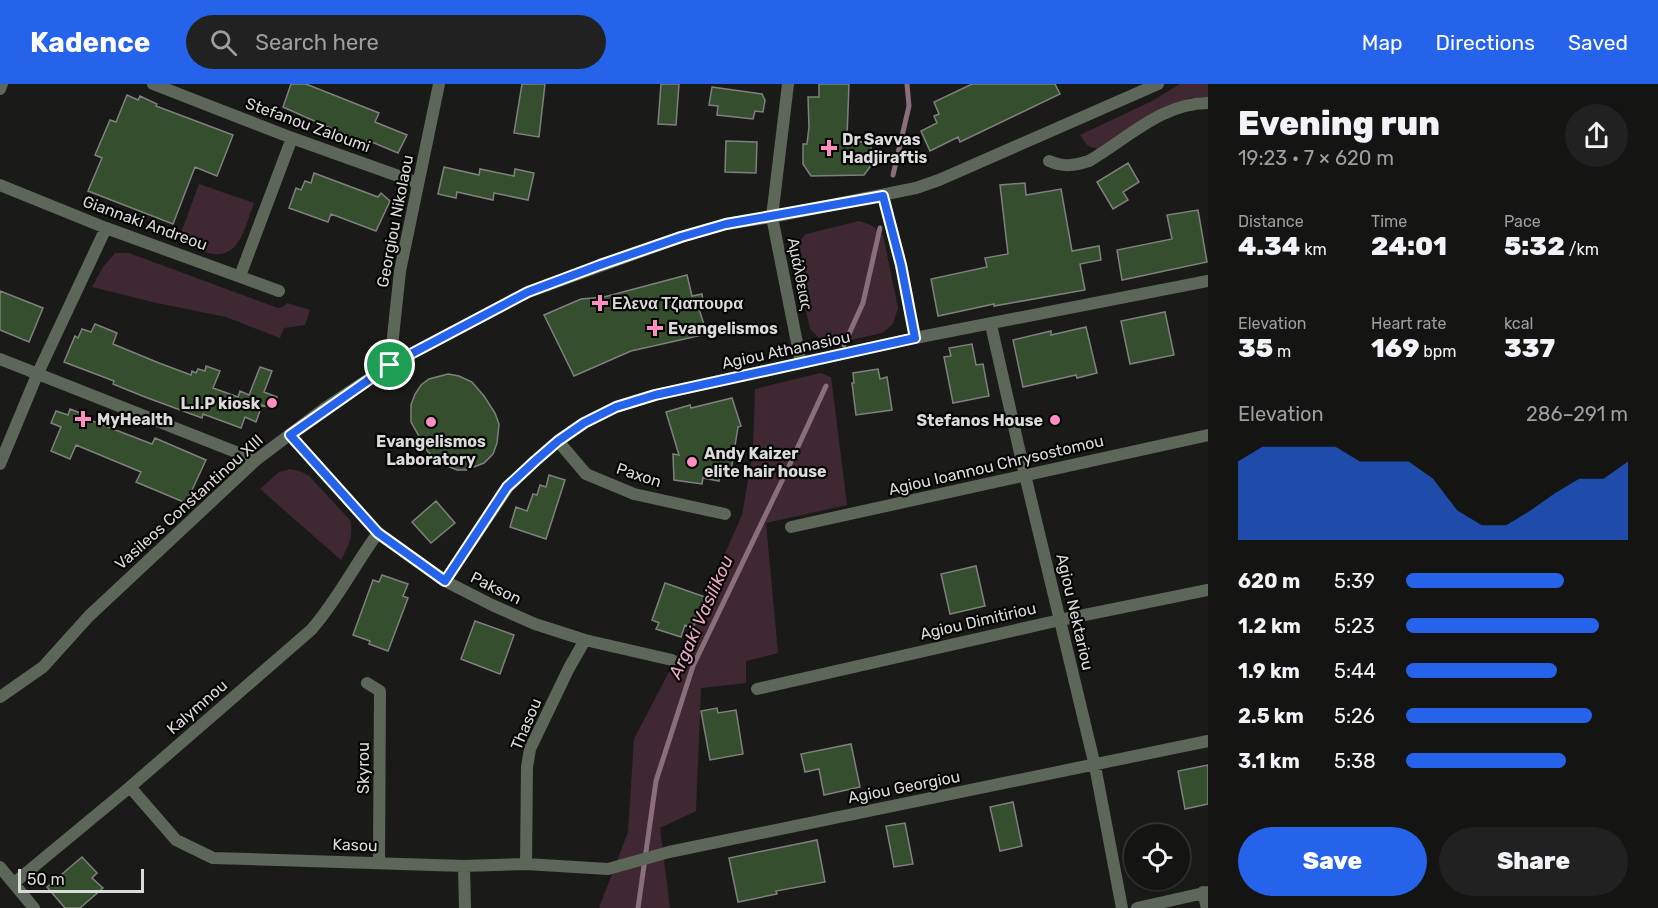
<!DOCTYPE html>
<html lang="en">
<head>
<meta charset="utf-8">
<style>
  :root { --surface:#141413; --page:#212121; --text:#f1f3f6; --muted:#9d9ea0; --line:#333; --accent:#2563eb }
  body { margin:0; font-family:Rubik,sans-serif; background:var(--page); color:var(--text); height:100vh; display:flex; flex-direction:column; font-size:22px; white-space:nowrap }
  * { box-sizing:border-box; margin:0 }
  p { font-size:20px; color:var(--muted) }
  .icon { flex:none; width:33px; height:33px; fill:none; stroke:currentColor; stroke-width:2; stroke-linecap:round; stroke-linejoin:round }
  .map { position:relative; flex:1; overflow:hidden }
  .panel { display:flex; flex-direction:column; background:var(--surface); width:450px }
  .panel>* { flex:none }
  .buttons { position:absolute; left:1124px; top:740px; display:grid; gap:12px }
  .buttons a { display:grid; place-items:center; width:66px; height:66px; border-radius:50%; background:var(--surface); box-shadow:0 2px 4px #0004,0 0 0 2px var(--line); font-size:30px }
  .scale { position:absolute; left:18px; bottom:15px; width:126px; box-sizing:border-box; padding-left:6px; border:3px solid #dadbda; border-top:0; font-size:16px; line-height:21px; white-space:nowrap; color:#dadbda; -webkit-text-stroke:4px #060605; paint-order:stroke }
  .pin { position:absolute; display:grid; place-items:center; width:51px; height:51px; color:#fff; margin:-26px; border:3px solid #fff; border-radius:50%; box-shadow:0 2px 6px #0007 }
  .round { display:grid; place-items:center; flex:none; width:63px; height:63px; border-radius:32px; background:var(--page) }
  .head { display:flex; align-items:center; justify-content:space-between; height:102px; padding:0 30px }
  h1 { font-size:33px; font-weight:800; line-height:45px }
  .stats { display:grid; grid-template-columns:repeat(3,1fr); gap:9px; height:102px; padding:6px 30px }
  .stats div { display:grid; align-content:center }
  .stats b { font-size:26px; font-weight:800 }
  .stats small { font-size:16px; font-weight:400 }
  .stats p { font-size:16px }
  .chart { height:168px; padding:12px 30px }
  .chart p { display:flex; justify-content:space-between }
  .chart svg { width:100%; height:108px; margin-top:6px; fill:var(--accent); opacity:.7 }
  .primary-button { display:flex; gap:12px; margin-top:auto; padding:12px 30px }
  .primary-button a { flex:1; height:69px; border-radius:36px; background:var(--accent); color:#fff; font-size:24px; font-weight:800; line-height:69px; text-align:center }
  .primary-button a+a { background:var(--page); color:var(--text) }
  ul { padding:0 30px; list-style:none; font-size:20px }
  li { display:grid; grid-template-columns:96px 72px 1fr; align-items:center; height:45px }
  li i { height:15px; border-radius:8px; background:var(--accent) }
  header { display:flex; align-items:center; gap:36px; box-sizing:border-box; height:84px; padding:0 30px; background:var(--accent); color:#fff }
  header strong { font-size:28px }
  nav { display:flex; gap:33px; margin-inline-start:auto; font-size:21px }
  .search { width:420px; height:54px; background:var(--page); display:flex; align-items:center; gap:15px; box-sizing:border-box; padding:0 21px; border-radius:33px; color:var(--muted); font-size:22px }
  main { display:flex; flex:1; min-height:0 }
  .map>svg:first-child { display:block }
  .green { fill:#402832 }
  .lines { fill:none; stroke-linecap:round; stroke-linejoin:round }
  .stream { stroke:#8a6f7b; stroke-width:5 }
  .building { fill:#354e2e; stroke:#7f807e; stroke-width:1.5 }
  .minor { stroke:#5c6759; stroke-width:12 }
  .tertiary { stroke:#5c6759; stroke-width:12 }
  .route-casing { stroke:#fff; stroke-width:12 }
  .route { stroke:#2563eb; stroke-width:8 }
  .poi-dot { fill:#fd8ebf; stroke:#060605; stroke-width:2 }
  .labels { text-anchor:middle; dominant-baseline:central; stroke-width:4.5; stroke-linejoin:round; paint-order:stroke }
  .street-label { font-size:16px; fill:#dadbda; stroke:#060605 }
  .poi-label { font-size:16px; font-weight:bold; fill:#dadbda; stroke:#060605; text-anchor:start }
  .water-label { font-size:18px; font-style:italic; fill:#eca6c3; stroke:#060605 }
</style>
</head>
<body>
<header>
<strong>Kadence</strong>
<div class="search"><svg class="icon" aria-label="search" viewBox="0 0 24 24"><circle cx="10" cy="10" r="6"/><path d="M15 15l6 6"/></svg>Search here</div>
<nav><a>Map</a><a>Directions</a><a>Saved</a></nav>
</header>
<main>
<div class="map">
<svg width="1208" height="824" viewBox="0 0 1208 824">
  <rect width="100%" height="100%" fill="#1a1b19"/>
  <path class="green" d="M1180,0H1208V13L1190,14L1158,28L1098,65L1088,62L1080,51L1152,17Z
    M199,100L254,119C246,139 241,173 214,170C202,169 189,161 178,157Z
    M859,137L871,141L883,151L898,224L893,240L882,249L833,260L822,257L810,245L795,176L797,160L806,150Z
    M115,169H129L278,224L283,223L287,219L310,226L305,241L284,244L280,254L226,233L157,219L92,203L103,183Z
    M820,289L831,293L847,421L766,439L778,569L746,577V599L701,604L696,727L660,744L670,824H599L628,748L634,655L695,538L742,431L753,368L755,305Z
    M290,385L302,388L309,392L350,436C354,452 348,462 341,476L260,405L279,388Z"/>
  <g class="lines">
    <path class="stream" d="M893,91L909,22L907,0
      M844,261L863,219L880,144
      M638,824L656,697L693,582L790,380L826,302"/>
  </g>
  <path class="building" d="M291,0H306L379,29L375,38L407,51L398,69L367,56L366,60L283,23Z
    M522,0H545L539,53L514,49Z
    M661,0H679L676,41L658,40Z
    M819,0H849L847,53L871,61L870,83L864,91L811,92L803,80V60H807L809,43L808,13H819Z
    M972,0H1055L1060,10L960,58L958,53L930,67L921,47L937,39L934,32L939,30L934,18Z
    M712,3L762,10L765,16L763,28L755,27L753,35L717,31L718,22L709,21Z
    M127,11L138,16L140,12L157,20L156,22L233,51L217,92L195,83L173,140L88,107L102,74L95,71L110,36L116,38Z
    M726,57L757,58L756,89L725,88Z
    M1128,79L1139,98L1123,108L1128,116L1113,125L1097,98Z
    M444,83L479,91L480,85L514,92L515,85L534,89L528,116L494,109L493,116L457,108L456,114L438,110Z
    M314,89L378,113L381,109L390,117L376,147L331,130L328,138L289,124L296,104L301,106L305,97L311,99Z
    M1025,99L1026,111L1061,105L1072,167L1099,162L1101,176L1080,180L1085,206L994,222V220L938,232L931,195L987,183L985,174L1008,170L1000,101Z
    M1198,126L1207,178L1122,196L1117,166L1172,155L1167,131Z
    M687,191L692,212L702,210L704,223L699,225L707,250L631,267L574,292L544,231L581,215L604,213Z
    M0,207L43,224L29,258L0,246Z
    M1165,228L1174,271L1130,280L1121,237Z
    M95,240L117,249L113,260L159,279L191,291L192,287L196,289L198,285L205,287L206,282L220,287L213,304L238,313L240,307L249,311L260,283L272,287L264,308L277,313L273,325L262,321L256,338L245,333L241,344L203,330L202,334L145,313L113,300L114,297L64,278L75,252L78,254L82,245L91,248Z
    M1086,243L1097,289L1077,294L1076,291L1023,303L1013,256L1051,247V251Z
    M972,260L976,281L983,280L989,312L953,319L944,273L951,272L949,264Z
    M878,285L880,295L887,293L892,326L856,331L852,299H854L853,289Z
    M448,290L459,292L472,298L484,312L495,329L499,340L497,359L493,370L484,379L466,386H457L443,380L428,368L411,338V321L415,310L421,301L429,295Z
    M732,314L741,342L738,343L731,387L721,386L719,397L703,394L702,400L674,396L673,370L679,371L666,328L690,321L691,324Z
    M70,325L88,332L87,335L152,360L155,354L206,376L186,419L136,398L141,388L76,361L70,375L51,367L61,343L51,339L56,327L68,331Z
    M549,391L565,396L546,455L510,443L516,423L527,427L533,410L537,411L540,401L546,403Z
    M436,417L455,439L431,459L412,438Z
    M976,482L985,522L950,530L941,490Z
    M382,491L408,500L403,512L408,514L388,567L369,560L370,557L353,551L373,496L379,498Z
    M665,499L705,513L693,544L685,541L681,553L656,545L659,539L652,536Z
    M475,537L514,551L500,590L461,575Z
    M717,624L718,629L736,626L743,670L710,676L701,627Z
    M851,660L860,703L824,711L819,685L805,688L801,670Z
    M1208,681V720L1185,725L1178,687Z
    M1013,718L1022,762L1000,767L990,723Z
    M905,739L913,780L894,783L886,742Z
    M817,756L825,798L776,807L777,810L738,818L729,774Z
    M82,773L97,789L92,794L103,804L80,824H65L47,803Z"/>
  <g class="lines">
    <path class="minor" d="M153,0L292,54L418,99
      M788,0L772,133L801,279
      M0,5L2,0
      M1049,77C1063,83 1074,82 1089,77C1127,55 1162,19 1208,19
      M0,101L106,144L279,207
      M883,112L901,181L915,254
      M240,192L292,54
      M991,241L1025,391L1095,682L1122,824
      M0,275L256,376
      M290,351L378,449L445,497L492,521L535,540L585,556L672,576
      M558,357L586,390L634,410L725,430
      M0,380L37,291L106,144
      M791,443L1208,351
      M445,497L508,403L535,377L558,357L584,339L616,323L655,311L915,254L1208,197
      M367,599L380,607L379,778
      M757,605L1060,536L1208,506
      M130,703L176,756L213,774L464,782L526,780L608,785L669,768L1208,657
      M526,780L527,683L530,665L569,584L585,556
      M464,782L465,824
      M0,783L34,824
      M14,799L130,703L311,546C337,517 355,480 378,449
      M1203,808L1207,824
      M1137,824L1208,808"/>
    <path class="tertiary" d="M390,281L400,187L439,0
      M0,613L43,583L89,532L256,376L325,324L390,281L528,208L681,153L726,140L772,133L916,104L939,96L1158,0"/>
  </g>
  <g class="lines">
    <defs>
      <path id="route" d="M883,112L901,181L915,254L655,311L616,323L584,339L558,357L535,377L507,403L445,497L378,449L290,351L390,281L528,208L600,181L681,153L726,140Z"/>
    </defs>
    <use href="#route" class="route-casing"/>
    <use href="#route" class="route"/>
  </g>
  <g class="poi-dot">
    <path d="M826 55h6v6h6v6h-6v6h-6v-6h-6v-6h6z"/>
    <path d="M597 210h6v6h6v6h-6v6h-6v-6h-6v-6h6z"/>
    <path d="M652 235h6v6h6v6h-6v6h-6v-6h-6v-6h6z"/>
    <circle cx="272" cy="319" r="6"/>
    <path d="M80 326h6v6h6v6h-6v6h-6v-6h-6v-6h6z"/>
    <circle cx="1055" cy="336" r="6"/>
    <circle cx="431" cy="338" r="6"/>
    <circle cx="692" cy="378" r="6"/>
  </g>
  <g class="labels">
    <g class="street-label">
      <text transform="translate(308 41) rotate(20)">Stefanou Zaloumi</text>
      <text transform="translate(395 137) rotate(-79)">Georgiou Nikolaou</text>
      <text transform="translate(145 139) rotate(20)">Giannaki Andreou</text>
      <text transform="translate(800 190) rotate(79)">Αμάλθειας</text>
      <text transform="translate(786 266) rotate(-12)">Agiou Athanasiou</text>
      <text transform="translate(996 381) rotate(-13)">Agiou Ioannou Chrysostomou</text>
      <text transform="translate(639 391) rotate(18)">Paxon</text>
      <text transform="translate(189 418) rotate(-42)">Vasileos Constantinou XIII</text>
      <text transform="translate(496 504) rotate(26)">Pakson</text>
      <text transform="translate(1075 528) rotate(77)">Agiou Nektariou</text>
      <text transform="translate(978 537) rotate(-13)">Agiou Dimitiriou</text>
      <text transform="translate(197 623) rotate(-41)">Kalymnou</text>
      <text transform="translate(526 640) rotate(-67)">Thasou</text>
      <text transform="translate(363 684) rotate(-90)">Skyrou</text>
      <text transform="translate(904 703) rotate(-11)">Agiou Georgiou</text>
      <text transform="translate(355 761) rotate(2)">Kasou</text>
    </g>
    <g class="poi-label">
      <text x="842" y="55">Dr Savvas<tspan x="842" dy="18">Hadjiraftis</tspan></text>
      <text x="612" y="219">Ελενα Τζιαπουρα</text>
      <text x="668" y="244">Evangelismos</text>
      <text x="260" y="319" text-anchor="end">L.I.P kiosk</text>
      <text x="97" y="335">MyHealth</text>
      <text x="1043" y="336" text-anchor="end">Stefanos House</text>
      <text x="431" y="357" text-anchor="middle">Evangelismos<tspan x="431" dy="18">Laboratory</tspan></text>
      <text x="704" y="369">Andy Kaizer<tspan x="704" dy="18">elite hair house</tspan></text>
    </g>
    <g class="water-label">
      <text transform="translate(701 533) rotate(-66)">Argaki Vasilikou</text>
    </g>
  </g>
</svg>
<div class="buttons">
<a><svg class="icon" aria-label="locate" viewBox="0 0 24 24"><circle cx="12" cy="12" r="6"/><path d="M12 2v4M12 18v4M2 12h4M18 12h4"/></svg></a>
</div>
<div class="scale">50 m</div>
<div class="pin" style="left:390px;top:281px;background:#1e9e55"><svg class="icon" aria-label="arrive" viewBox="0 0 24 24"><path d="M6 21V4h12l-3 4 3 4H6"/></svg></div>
</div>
<section class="panel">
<div class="head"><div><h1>Evening run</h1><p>19:23 · 7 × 620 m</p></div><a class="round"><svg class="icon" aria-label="share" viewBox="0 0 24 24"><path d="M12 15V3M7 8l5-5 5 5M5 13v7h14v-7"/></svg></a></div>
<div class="stats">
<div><p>Distance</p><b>4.34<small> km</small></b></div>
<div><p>Time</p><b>24:01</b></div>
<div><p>Pace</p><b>5:32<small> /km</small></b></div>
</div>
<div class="stats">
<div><p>Elevation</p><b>35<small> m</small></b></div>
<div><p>Heart rate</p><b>169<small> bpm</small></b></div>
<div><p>kcal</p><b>337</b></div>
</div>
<div class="chart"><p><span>Elevation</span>286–291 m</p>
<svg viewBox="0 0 160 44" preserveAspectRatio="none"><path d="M0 44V12L10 6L20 6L30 6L40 6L50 12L60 12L70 12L80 19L90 32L100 38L110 38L120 32L130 25L140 19L150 19L160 12V44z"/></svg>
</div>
<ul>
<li><b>620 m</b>5:39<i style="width:71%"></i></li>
<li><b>1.2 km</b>5:23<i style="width:87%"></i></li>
<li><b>1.9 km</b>5:44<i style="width:68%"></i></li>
<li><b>2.5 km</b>5:26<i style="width:84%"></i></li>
<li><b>3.1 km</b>5:38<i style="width:72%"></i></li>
</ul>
<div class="primary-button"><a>Save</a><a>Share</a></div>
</section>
</main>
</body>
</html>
